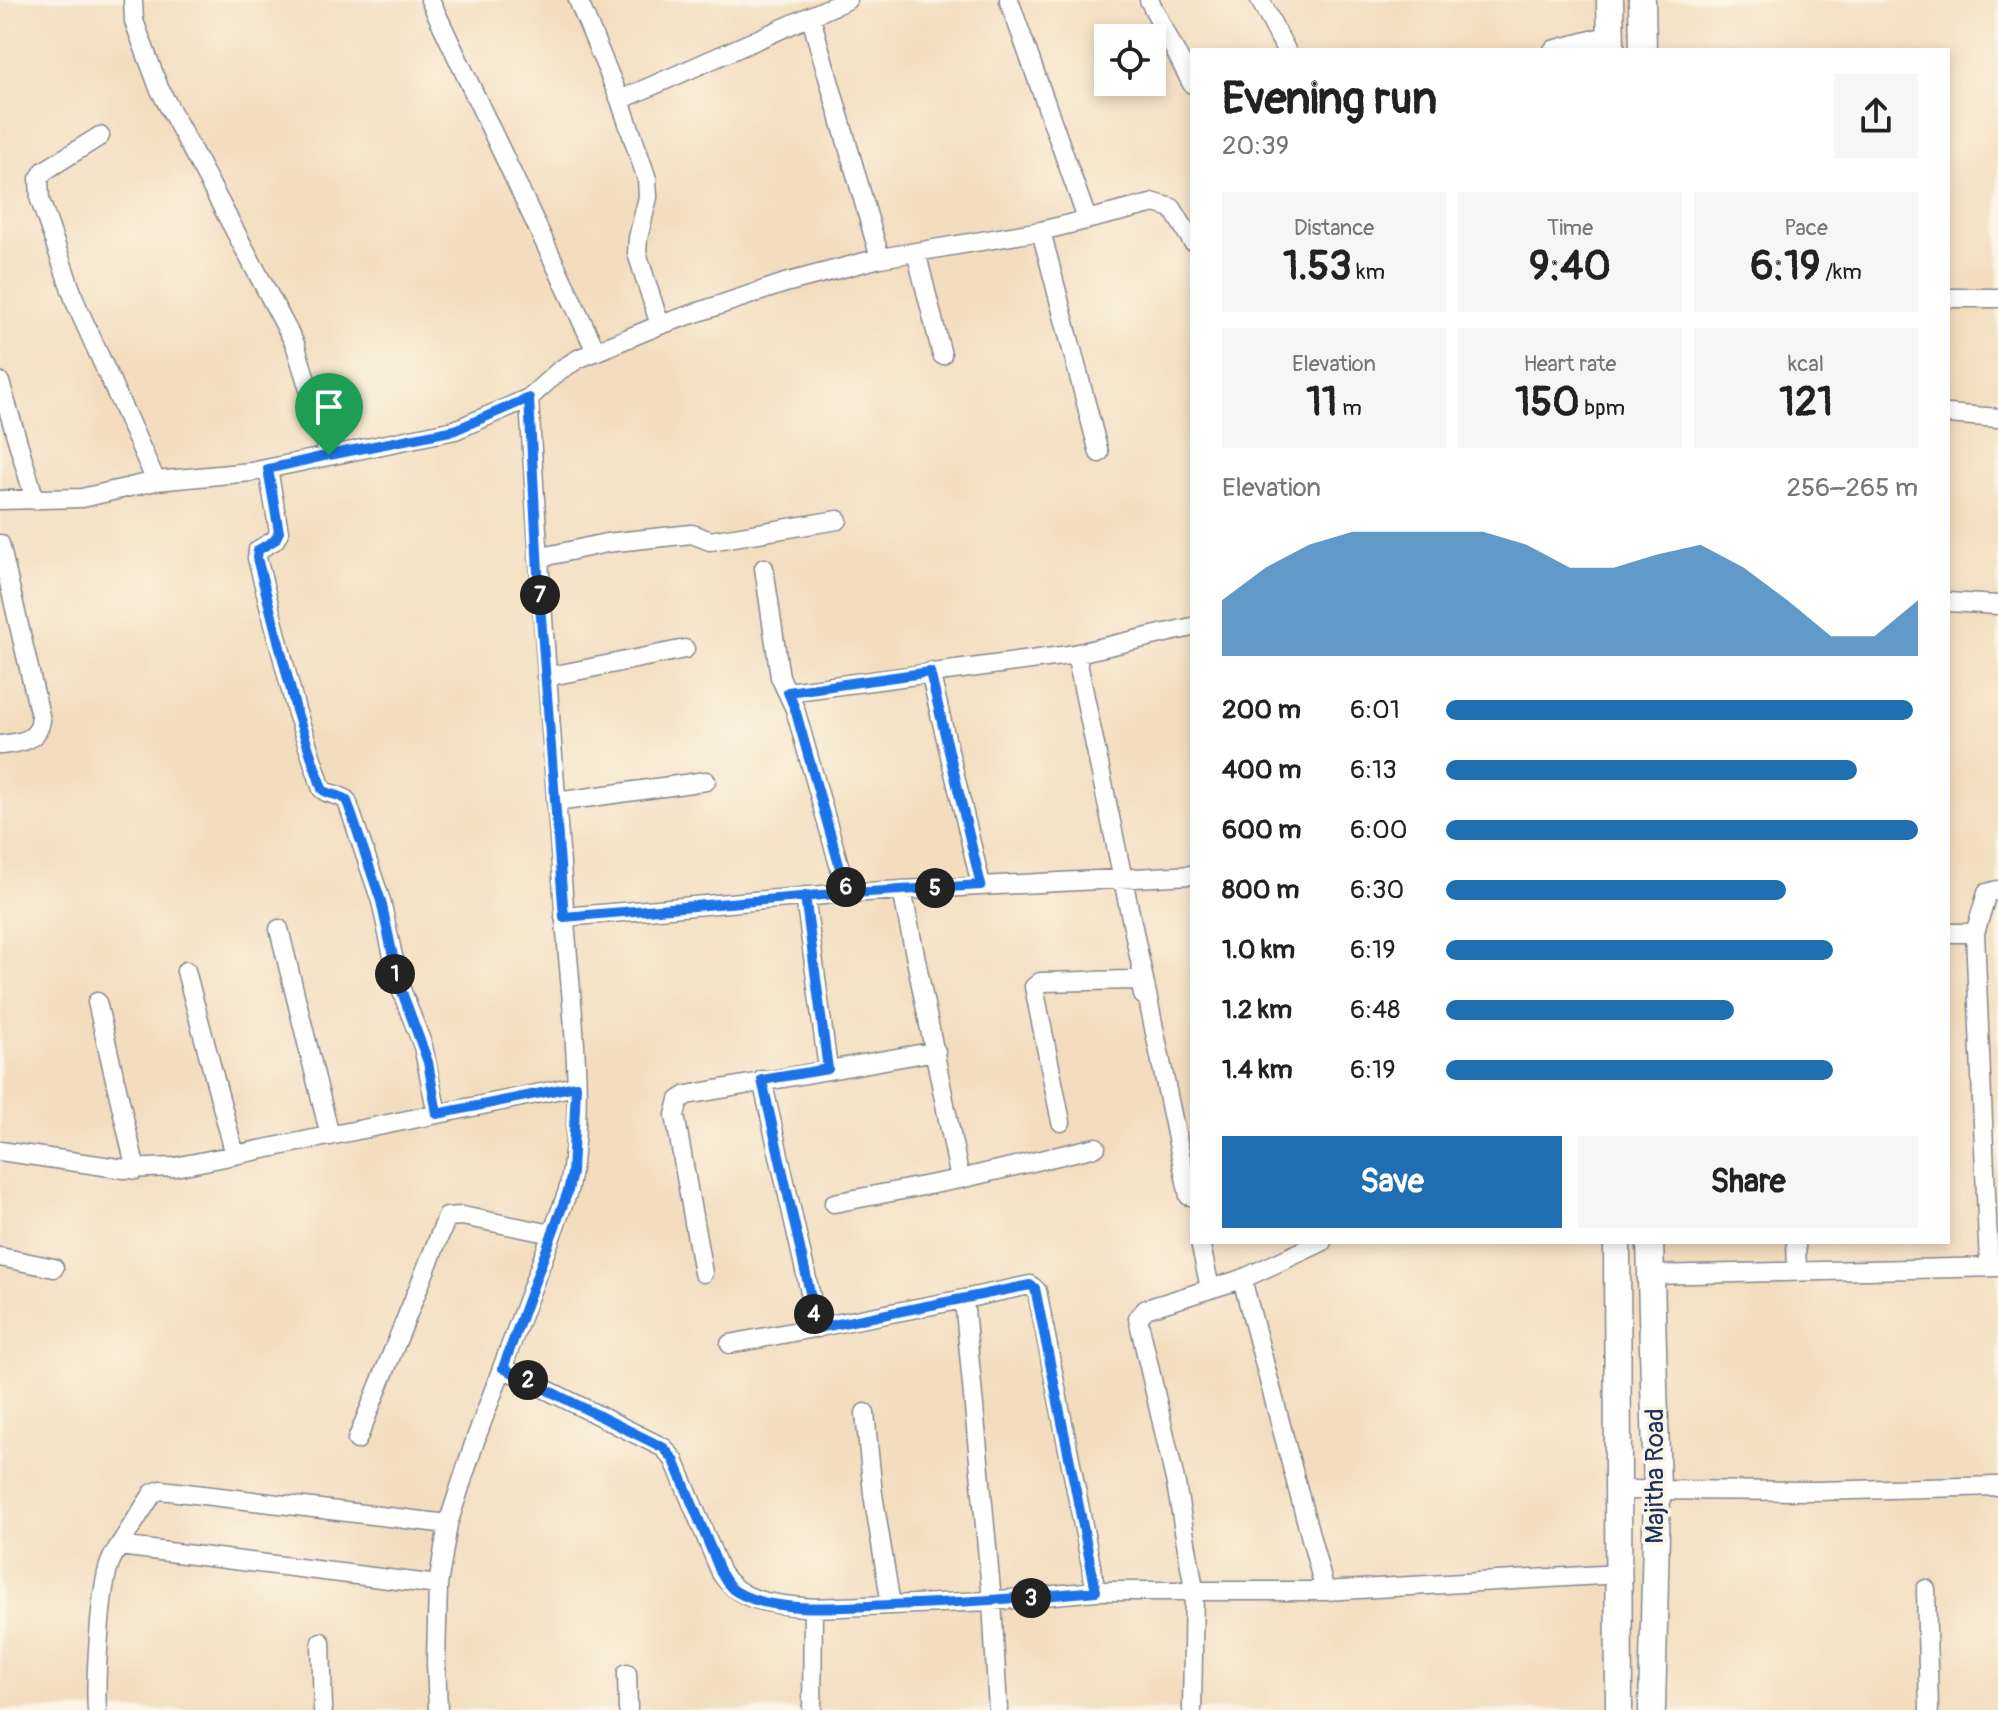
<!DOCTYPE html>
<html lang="en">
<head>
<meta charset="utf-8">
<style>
  :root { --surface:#fff; --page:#f6f6f6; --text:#222; --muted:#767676; --accent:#1f6fb2 }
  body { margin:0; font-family:Pangolin,sans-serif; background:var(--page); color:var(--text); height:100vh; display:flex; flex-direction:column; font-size:30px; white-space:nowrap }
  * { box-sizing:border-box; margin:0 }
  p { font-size:26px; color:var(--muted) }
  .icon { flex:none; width:44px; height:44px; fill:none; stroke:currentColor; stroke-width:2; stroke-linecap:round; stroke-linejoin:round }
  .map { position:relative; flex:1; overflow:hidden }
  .details { position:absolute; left:1190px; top:48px; width:760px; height:1196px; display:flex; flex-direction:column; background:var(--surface); border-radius:0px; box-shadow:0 4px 12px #0003 }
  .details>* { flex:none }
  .tools { position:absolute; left:1094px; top:24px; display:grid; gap:16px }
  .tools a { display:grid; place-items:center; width:72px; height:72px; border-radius:0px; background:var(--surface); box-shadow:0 4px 12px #0003; font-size:40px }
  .pin { position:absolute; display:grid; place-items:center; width:68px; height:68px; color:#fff; margin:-82px -34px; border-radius:50% 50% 50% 0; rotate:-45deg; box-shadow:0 0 8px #0007 }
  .pin .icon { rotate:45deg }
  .km { position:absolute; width:40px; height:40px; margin:-20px; border-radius:50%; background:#222; color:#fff; font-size:22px; line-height:40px; text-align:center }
  .round { display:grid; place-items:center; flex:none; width:84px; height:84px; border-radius:0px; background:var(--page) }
  .head { display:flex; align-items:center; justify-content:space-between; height:136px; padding:0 32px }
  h1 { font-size:44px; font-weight:800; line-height:60px }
  .figures { display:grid; grid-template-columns:repeat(3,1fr); gap:12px; height:136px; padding:8px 32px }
  .figures div { display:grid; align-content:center; border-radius:0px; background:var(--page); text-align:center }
  .figures b { font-size:40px; font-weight:800 }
  .figures small { font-size:22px; font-weight:400 }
  .figures p { font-size:22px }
  .chart { height:224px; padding:16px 32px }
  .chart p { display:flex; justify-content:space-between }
  .chart svg { width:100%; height:144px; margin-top:8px; fill:var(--accent); opacity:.7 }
  .primary-button { display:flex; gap:16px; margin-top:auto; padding:16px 32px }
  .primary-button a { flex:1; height:92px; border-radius:0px; background:var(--accent); color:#fff; font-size:32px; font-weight:800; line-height:92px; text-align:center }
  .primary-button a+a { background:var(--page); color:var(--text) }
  ul { padding:0 32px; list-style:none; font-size:26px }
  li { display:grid; grid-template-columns:128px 96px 1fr; align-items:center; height:60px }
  li i { height:20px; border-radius:10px; background:var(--accent) }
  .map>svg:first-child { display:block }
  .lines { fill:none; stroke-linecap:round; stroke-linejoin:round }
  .street-casing { stroke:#87868e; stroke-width:21 }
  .secondary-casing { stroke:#87868e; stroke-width:29 }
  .street { stroke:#fff; stroke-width:18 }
  .secondary { stroke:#fff; stroke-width:26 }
  .route-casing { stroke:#fff; stroke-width:16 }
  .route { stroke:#1a73e8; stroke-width:10 }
  .labels { text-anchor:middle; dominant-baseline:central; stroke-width:7; stroke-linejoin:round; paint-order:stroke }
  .street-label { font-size:26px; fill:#1b2f5e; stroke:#fcf5e5 }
</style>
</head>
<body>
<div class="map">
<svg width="1998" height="1710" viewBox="0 0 1998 1710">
  <rect width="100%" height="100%" fill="#fcf5e5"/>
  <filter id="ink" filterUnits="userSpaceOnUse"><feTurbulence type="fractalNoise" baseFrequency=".0125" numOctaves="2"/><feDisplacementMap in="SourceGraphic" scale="16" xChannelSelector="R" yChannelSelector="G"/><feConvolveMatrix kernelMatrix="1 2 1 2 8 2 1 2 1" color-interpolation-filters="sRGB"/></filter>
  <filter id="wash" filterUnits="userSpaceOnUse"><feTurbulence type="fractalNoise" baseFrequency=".006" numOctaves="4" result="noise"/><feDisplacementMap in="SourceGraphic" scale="32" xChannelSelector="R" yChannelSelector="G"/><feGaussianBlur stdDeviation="1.8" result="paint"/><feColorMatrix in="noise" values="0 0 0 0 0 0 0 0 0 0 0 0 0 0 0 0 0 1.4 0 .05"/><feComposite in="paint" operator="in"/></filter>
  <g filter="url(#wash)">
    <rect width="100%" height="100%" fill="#f3ddbe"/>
  </g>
  <g filter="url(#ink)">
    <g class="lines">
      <defs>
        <path id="street" d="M133,0L134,21L159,88L295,344L329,455
          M430,0L596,351
          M578,0L620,100L647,179L648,197L638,238L637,253L660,325
          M1009,0L1087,219
          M1149,0L1192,84
          M1260,0L1286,50
          M811,18L880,258
          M1553,50L1611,35
          M620,100L847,0
          M100,136L44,171L39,179L40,200L76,304L156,481
          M1041,231L1099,453
          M916,252L942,355
          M1948,298H1998
          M0,382L35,500
          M1948,414L1998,418
          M268,469L279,532L275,540L258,550L257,558L296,710L322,789C329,796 340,793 347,801L381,901L399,984L423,1046L437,1114
          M0,500L82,498L156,481L251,472L455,430L529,398L560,370L580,358L660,325L785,283L880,258L1041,231L1155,203L1172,208L1192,241
          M0,544L41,720C38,742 18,743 0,745
          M538,558L606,543L692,534L710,541L838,520
          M764,568L780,677L795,709L847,893
          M1948,602L1998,605
          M1076,654L1189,1196
          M930,672L981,885
          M546,677L685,649
          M788,692L1069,655L1192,627
          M556,802L706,781
          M902,890L960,1179L1096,1147
          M805,896L828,1069
          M564,917L847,893L1192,875
          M279,929L330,1136
          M1948,933H1975
          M186,971L235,1155
          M97,1002L136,1170
          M762,1080L818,1328
          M1061,1122L1034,987L1040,982L1133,980L1141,985L1143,995
          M0,1151L125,1169L175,1167L576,1086
          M834,1203L960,1179
          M1200,1242L1210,1288
          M1796,1242L1797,1270
          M0,1257L54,1268
          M1989,1266L1975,933L1987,893L1998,890
          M703,1273L675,1115L679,1100L687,1095L936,1051
          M1650,1275L1998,1267
          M1242,1279L1325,1591
          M964,1299L1030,1285L1037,1291L1096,1591
          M730,1344L964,1299L992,1601L998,1710
          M503,1368L664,1448L674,1460L721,1573C742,1605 778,1604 813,1608
          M865,1413L873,1494L891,1605
          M357,1440L447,1217L462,1216L552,1234
          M1618,1490L1817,1491L1998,1486
          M438,1585L119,1546L153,1493L161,1490L448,1524
          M1926,1589L1929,1710
          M321,1642L323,1710
          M627,1673L628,1710
          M97,1710C95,1682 100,1587 110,1563C112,1557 116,1551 119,1546
          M438,1710L436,1662L438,1585L448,1524L476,1438L568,1191C587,1104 570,996 564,907C552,737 538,568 529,398
          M812,1710L813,1608L992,1601L1096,1591H1325L1619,1574
          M1192,1710L1194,1589L1176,1484L1138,1318L1146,1309L1242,1279L1322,1242"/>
        <path id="secondary" d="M1610,0L1611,50
          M1642,0L1643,50
          M1617,1242L1619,1710
          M1650,1242L1657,1490L1652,1710"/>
      </defs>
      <use href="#street" class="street-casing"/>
      <use href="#secondary" class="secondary-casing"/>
      <use href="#street" class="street"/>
      <use href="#secondary" class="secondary"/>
    </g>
  </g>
  <g class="lines" filter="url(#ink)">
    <defs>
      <path id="route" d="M329,455L268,469L279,532L275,540L258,550L257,558L296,710L322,789C329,796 340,793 347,801L381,901L399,984L428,1062L437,1114L576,1086L572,1173L568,1191L503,1368L664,1448L674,1460L721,1573C726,1580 729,1588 737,1592C773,1614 846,1607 888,1605C957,1603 1026,1598 1096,1591L1035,1288L1030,1285L818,1328L762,1080L828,1069L805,896L981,885L930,672L788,692L795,709L847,893L564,917L539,591L529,398L455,430L329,455"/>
    </defs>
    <use href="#route" class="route-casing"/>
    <use href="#route" class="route"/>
  </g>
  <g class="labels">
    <g class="street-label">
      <text transform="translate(1655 1476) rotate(-90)">Majitha Road</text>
    </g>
  </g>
</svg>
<div class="tools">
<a><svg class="icon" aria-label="locate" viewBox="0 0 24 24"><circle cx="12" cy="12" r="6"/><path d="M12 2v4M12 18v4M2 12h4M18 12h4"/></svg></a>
</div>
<div class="pin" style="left:329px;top:455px;background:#1e9e55"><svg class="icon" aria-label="arrive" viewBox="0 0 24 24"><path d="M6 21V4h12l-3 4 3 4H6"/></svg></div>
<b class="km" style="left:395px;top:974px">1</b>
<b class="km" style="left:528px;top:1380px">2</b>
<b class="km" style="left:1031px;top:1598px">3</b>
<b class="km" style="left:814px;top:1314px">4</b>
<b class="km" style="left:935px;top:888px">5</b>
<b class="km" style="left:846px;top:887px">6</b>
<b class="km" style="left:540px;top:595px">7</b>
<section class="details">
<div class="head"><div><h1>Evening run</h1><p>20:39</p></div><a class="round"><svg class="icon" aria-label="share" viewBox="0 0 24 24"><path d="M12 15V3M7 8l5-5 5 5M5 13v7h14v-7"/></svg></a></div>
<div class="figures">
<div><p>Distance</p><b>1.53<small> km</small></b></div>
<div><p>Time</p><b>9:40</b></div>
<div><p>Pace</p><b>6:19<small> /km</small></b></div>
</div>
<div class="figures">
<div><p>Elevation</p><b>11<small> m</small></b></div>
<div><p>Heart rate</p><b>150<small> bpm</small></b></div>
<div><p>kcal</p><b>121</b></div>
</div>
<div class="chart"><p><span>Elevation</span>256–265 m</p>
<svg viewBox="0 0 160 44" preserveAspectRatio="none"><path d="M0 44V27L10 17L20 10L30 6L40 6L50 6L60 6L70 10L80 17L90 17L100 13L110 10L120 17L130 27L140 38L150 38L160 27V44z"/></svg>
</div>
<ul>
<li><b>200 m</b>6:01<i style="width:99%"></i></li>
<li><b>400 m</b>6:13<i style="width:87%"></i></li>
<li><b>600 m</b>6:00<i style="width:100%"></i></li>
<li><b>800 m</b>6:30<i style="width:72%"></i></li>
<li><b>1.0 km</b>6:19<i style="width:82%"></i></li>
<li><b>1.2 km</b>6:48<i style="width:61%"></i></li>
<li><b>1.4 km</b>6:19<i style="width:82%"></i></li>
</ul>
<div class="primary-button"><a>Save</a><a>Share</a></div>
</section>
</div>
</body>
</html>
